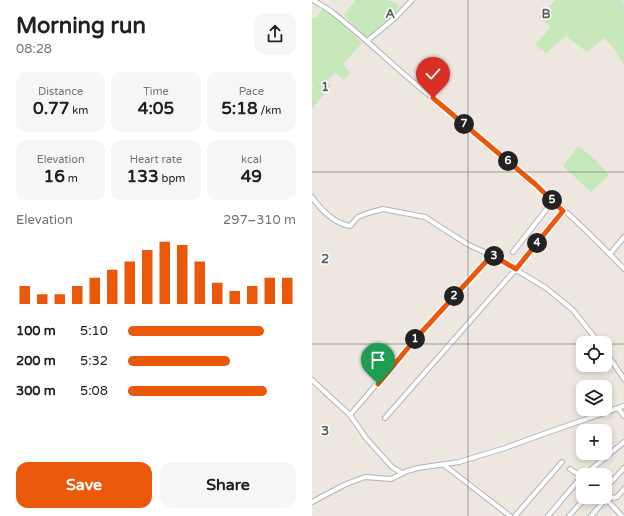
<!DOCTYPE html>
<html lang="en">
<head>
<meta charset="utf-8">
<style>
  :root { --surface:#fff; --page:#f6f6f6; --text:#202124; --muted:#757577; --accent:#ea580c }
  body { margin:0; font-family:"Varela Round",sans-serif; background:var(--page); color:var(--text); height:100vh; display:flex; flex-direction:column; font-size:15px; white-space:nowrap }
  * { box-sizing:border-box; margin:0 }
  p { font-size:13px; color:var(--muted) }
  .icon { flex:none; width:22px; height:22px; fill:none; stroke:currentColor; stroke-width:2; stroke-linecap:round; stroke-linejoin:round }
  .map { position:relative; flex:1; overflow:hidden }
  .sheet { display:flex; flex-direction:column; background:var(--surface); width:312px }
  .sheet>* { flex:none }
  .fabs { position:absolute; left:264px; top:336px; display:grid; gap:8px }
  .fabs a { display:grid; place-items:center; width:36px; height:36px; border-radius:8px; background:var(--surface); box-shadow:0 2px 6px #0003; font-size:20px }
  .pin { position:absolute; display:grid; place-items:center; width:34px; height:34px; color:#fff; margin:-41px -17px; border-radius:50% 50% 50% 0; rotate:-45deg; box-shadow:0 0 4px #0007 }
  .pin .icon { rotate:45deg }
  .km { position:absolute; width:20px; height:20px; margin:-10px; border-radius:50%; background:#222; color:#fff; font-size:11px; line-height:20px; text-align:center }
  .round { display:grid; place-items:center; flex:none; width:42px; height:42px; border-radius:12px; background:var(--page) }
  .headline { display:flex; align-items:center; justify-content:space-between; height:68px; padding:0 16px }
  h1 { font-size:22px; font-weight:700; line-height:30px }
  .stats { display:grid; grid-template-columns:repeat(3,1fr); gap:6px; height:68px; padding:4px 16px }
  .stats div { display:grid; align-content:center; border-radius:10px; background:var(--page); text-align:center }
  .stats b { font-size:17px; font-weight:700 }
  .stats small { font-size:11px; font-weight:400 }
  .stats p { font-size:11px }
  .chart { height:112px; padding:8px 16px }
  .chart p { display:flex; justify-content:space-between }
  .chart svg { width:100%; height:72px; margin-top:4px; stroke:var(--accent); stroke-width:6 }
  .cta { display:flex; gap:8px; margin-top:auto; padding:8px 16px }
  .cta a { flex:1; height:46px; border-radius:12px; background:var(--accent); color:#fff; font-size:16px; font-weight:700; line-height:46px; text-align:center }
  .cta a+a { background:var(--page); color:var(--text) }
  ul { padding:0 16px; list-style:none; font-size:13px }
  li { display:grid; grid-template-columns:64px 48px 1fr; align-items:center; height:30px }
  li i { height:10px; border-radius:5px; background:var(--accent) }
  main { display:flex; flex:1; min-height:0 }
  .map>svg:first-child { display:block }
  .green { fill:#c6e8ba }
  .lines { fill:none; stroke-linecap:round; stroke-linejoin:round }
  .stream { stroke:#9eefff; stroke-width:1 }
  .minor-casing { stroke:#b1b6b9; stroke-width:6 }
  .minor { stroke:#fff; stroke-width:4 }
  .route-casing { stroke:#fff; stroke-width:8 }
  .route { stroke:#ea580c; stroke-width:5 }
  .grid { fill:none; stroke:#596062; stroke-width:1; stroke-opacity:0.55 }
  .grid-label { font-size:13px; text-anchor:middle; font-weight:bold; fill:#596062; stroke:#fff; stroke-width:3; stroke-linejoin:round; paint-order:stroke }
</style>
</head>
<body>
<main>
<section class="sheet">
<div class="headline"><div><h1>Morning run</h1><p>08:28</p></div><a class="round"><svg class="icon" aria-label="share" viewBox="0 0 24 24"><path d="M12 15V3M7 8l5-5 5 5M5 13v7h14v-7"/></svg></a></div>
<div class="stats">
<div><p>Distance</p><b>0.77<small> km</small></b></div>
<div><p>Time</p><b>4:05</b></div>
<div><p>Pace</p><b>5:18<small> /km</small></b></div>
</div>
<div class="stats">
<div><p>Elevation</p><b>16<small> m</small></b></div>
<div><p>Heart rate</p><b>133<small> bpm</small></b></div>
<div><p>kcal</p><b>49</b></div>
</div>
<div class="chart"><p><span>Elevation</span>297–310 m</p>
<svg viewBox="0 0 160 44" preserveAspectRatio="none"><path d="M5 44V33M15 44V38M25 44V38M35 44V33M45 44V28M55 44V23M65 44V18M75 44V11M85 44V6M95 44V8M105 44V18M115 44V31M125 44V36M135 44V33M145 44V28M155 44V28"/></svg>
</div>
<ul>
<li><b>100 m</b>5:10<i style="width:81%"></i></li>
<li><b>200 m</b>5:32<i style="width:61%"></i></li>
<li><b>300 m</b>5:08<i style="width:83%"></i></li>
</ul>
<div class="cta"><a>Save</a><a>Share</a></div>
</section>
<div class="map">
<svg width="312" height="516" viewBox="0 0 312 516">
  <rect width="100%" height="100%" fill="#ede7e0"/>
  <path class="green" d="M44,0H76L87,5L84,17L55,41L32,14Z
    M244,0H310L312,3V65L305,53L293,38L275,52L254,36L234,53L223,45L239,27L227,17Z
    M12,7L20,12L50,43L31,64L38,73L32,80L23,73L14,82L19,85L0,109V88L2,86L0,85V18H4Z
    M266,146L283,159L297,175L279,192L251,166Z"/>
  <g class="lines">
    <path class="stream" d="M304,0L312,10"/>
    <defs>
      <path id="minor" d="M1,0C7,4 15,8 21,13C51,36 77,62 106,86C177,145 249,202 312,269
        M55,41L84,17L100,0
        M0,197C9,210 22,223 38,226L46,217L56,213L71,209L113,217L155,244L183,257L234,288L261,310L287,343
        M201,252L241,201
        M298,254L312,237
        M293,351L312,379
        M0,380L38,415L54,438L80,467L90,473
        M306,408L312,416
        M38,415L106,336L180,255
        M73,418L204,269L251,211
        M132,465L198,516
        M258,469L271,477
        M272,475L312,442
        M293,489L312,468
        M293,498L310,516
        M0,502L32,485L53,477L79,479L95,471L106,468L147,462L193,448L237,432L312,406
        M203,516L250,462
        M236,516L271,475
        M257,516L274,497
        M279,516L294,499L305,497L312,489"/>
    </defs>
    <use href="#minor" class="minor-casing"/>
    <use href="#minor" class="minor"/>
  </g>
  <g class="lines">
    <defs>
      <path id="route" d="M66,384L106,336L180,255L204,269L251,211L223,184L121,98"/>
    </defs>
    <use href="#route" class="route-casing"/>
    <use href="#route" class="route"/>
  </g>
  <path class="grid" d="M156,0V516M0,172H312M0,344H271M293,344H312"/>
  <g class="grid-label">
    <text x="78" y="18">A</text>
    <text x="234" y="18">B</text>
    <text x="13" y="91">1</text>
    <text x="13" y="263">2</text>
    <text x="13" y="435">3</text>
  </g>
</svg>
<div class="fabs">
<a><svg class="icon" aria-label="locate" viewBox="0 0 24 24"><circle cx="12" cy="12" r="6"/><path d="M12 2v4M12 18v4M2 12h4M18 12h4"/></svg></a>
<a><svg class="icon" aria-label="layers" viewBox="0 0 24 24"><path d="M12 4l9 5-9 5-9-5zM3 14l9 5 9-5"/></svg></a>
<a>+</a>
<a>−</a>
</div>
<div class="pin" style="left:66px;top:384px;background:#1e9e55"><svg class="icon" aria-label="arrive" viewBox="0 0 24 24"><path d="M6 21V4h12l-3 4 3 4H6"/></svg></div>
<div class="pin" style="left:121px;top:98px;background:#d93025"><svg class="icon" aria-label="check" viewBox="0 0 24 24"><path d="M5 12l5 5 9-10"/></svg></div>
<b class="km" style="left:103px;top:339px">1</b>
<b class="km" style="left:142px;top:296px">2</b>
<b class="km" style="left:182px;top:256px">3</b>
<b class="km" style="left:225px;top:243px">4</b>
<b class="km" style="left:240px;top:200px">5</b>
<b class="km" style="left:196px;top:161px">6</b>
<b class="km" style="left:152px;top:124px">7</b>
</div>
</main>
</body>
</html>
